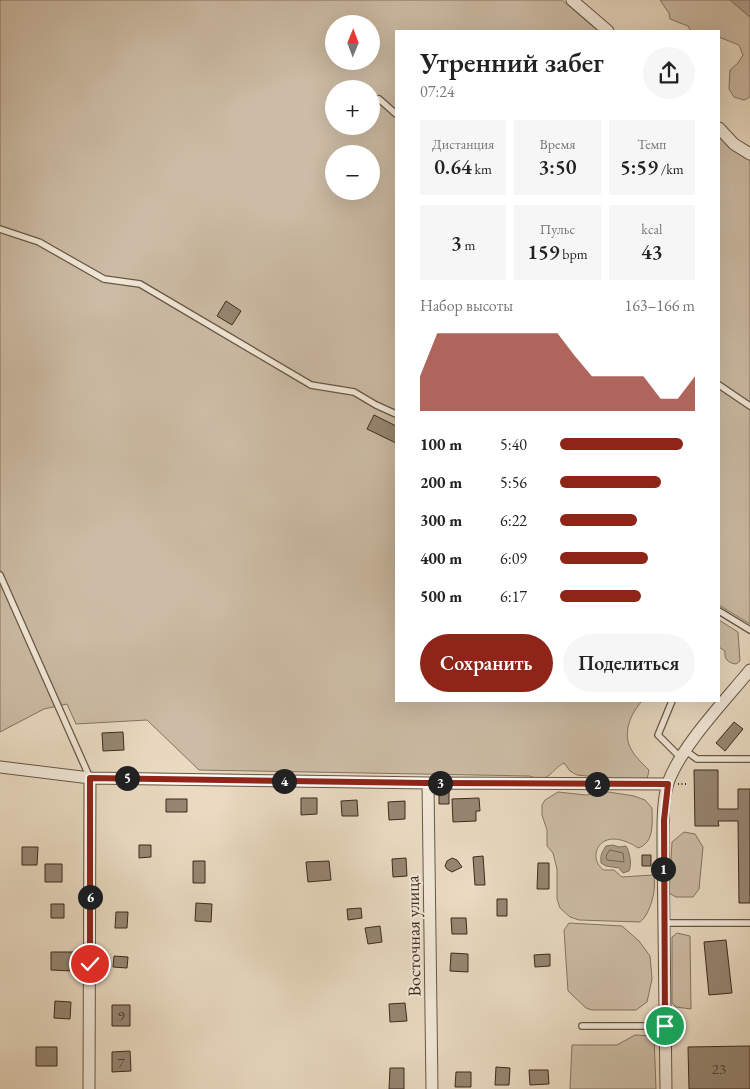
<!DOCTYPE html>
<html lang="ru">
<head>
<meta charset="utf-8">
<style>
  :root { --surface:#fff; --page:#f6f6f6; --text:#222; --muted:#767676; --accent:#8f2418 }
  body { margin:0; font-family:"EB Garamond",serif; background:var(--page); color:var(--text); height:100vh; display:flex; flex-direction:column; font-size:19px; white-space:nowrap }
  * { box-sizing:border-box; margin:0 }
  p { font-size:16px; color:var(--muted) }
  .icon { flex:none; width:28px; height:28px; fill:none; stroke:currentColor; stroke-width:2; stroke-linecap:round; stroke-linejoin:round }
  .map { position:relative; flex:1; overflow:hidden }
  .details { position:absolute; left:395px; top:30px; width:325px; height:672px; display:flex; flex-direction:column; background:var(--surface); border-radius:0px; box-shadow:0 5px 20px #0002 }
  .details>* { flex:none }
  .needle { width:32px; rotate:1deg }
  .controls { position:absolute; left:325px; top:15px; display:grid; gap:10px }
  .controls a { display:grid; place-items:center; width:55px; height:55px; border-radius:50%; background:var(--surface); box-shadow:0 5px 20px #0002; font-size:25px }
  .pin { position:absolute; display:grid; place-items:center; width:42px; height:42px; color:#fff; margin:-21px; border:2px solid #fff; border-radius:50%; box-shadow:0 1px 5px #0007 }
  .km { position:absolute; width:25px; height:25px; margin:-12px; border-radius:50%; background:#222; color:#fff; font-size:14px; line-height:25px; text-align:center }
  .round { display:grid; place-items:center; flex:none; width:52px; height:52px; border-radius:26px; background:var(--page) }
  .head { display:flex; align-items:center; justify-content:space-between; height:85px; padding:0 25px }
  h1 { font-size:28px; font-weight:600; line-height:38px }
  .metrics { display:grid; grid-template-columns:repeat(3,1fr); gap:8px; height:85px; padding:5px 25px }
  .metrics div { display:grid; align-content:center; border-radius:0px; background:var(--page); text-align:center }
  .metrics b { font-size:21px; font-weight:600 }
  .metrics small { font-size:14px; font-weight:400 }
  .metrics p { font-size:14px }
  .chart { height:140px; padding:10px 25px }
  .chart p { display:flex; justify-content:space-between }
  .chart svg { width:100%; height:90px; margin-top:5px; fill:var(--accent); opacity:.7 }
  .action { display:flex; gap:10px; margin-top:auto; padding:10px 25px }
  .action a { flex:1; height:58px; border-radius:30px; background:var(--accent); color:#fff; font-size:20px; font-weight:600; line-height:58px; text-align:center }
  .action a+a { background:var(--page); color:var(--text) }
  ul { padding:0 25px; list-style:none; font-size:16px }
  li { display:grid; grid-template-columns:80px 60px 1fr; align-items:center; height:38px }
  li i { height:12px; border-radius:6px; background:var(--accent) }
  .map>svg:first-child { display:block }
  .green { fill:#ccbca5; stroke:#847460; fill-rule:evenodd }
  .water { fill:#ae9e89; stroke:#80705d }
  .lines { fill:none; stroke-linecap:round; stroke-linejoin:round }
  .shore { stroke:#756452; stroke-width:1 }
  .building { fill:#968672; stroke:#3c2b1c }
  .lane-casing { stroke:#675745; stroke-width:8 }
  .street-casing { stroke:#675745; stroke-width:13 }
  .path { stroke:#3c2b1c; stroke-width:2; stroke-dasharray:1 2.5; stroke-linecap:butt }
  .lane { stroke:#f1e7d7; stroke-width:5.5 }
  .street { stroke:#f1e7d7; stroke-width:11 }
  .route-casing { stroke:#fff; stroke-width:10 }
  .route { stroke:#8f2418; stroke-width:6 }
  .labels { text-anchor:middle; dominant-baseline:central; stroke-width:4; stroke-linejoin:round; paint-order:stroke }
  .number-label { font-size:15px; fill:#524232 }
  .street-label { font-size:18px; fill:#3c2b1c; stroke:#f1e7d7 }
</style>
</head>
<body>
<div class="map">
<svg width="750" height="1089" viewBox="0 0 750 1089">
  <rect width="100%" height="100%" fill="#e9dac1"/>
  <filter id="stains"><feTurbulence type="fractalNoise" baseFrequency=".004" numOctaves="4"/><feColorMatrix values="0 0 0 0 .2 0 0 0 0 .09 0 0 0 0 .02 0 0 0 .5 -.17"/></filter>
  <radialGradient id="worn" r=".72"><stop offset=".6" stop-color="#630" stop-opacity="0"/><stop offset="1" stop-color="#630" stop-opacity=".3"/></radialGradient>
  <path class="green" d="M0,0H562L598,31H396V701H642C631,713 622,733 631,749C635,757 643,764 649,770L647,780H628L577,775L570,771L564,763C551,769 549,785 530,776L199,770L147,720L76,724L67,704L44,709L0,732ZM334,24H371V61H334ZM334,89H371V126H334ZM334,154H371V191H334Z
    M660,0H730L750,17V97L744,100L734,97L729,89L730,70L738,63L743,55L739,45L719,37V31H691L688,26L670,19L669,13Z
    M719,136L732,150L750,161V624L719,605Z
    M719,620L738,632L740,661L736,664C728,663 724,659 725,651L719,647Z
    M558,792L586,795L609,792L634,796L645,800L652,808C652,821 655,843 638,848C630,842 613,835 603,842C593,849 594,864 604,870H614L622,877L653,875C658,886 650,915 640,922L579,920L570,917L560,908L557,899V869L553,853L547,846V830L542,815V805L545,800Z
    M684,832L695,834L703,847L699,889L693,897H676L669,893L672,842Z
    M569,923L622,926L639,941L650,956L652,979L647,1002L636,1010H592L586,1008L568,991L564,930Z
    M677,933L690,936L691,1009L676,1007L672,1003V937Z
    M635,1035L654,1036L656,1089H570L572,1045H617Z"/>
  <path class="water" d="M730,0H750V17L731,1Z
    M613,845L619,847L626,846C630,852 632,865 629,871L623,873L619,868L606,866L601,863C600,856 602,852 606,846Z"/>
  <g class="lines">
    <path class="shore" d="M610,850L623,853L624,862L607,860L606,857Z"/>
  </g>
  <path class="building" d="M226,301L241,311L232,325L217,316Z
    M374,415L396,426V443L367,429Z
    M734,722L743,729L725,751L716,743Z
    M123,732L124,750L103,751L102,733Z
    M694,770H718V809H738V789H750V903H739L738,821H718L719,826H695Z
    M439,791H449V804H439Z
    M301,798H317V814L301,815Z
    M479,798L480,811H476V821L453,822L452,799Z
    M166,799H187V812H166Z
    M357,800L358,816H342L341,801Z
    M405,801V819L389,820L388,802Z
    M139,845H151V857L139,858Z
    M22,847H38L37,865H22Z
    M642,855H651V866H642Z
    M483,856L485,885H475L473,857Z
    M406,858L407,876L393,877L392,859Z
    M452,858L457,860L462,867L452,872L447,869L445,866L447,861Z
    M193,861H205V883H193Z
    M329,861L331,880L308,882L306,862Z
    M538,863H549V889H537Z
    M45,864H62V882H45Z
    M497,899H507V916H497Z
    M196,903L212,904L211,922L195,921Z
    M51,904H64V918H51Z
    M361,908L362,918L348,920L347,909Z
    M116,912H128L127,928H115Z
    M451,918H466L467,934H452Z
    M380,926L382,942L368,944L365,928Z
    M726,940L732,993L709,995L704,942Z
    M51,952H74L73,971L51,970Z
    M451,953L468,954V972L450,971Z
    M550,954V966L535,967L534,955Z
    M114,956L128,957L127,968L113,967Z
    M55,1001L71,1002L70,1019L54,1018Z
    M405,1003L407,1021L390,1022L389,1004Z
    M112,1005H130V1026H112Z
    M750,1046V1089H689L688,1047Z
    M36,1047H57V1066H36Z
    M130,1051L131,1071L112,1072V1052Z
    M496,1067L510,1068L509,1085H495Z
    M390,1068H404V1089H389Z
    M529,1070H548L549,1084L530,1085Z
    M456,1072H471V1087H455Z"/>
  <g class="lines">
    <defs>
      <path id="lane" d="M379,99L396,114
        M0,229L39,242L104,279L140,284L311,385L354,392L376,405L396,414
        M719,385L750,406
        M0,575L90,778
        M719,611L750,630
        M672,701L658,735L681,758
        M686,751L697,759H750
        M664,923H750
        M582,1026H665"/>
      <path id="street" d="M572,0L608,31
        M719,128L734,144L750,154
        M0,767L90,778L428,783L668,784
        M428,783L432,1089
        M89,1089L90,778
        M666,1089L663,849C663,829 662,802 668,783C681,746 725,701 750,670"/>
    </defs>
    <use href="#lane" class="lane-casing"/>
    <use href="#street" class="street-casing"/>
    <path class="path" d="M678,784H686"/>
    <use href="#lane" class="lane"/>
    <use href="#street" class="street"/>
  </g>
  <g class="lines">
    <defs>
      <path id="route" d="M90,964V778L428,783L668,784L664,820L665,1026"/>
    </defs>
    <use href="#route" class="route-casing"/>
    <use href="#route" class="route"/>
  </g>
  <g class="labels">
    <g class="number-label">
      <text x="121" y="1015">9</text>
      <text x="121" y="1062">7</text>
      <text x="719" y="1068">23</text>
    </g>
    <g class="street-label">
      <text transform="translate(413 936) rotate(-91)">Восточная улица</text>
    </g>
  </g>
  <rect width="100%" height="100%" filter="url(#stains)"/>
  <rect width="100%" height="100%" fill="url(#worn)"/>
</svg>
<div class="controls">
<a><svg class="needle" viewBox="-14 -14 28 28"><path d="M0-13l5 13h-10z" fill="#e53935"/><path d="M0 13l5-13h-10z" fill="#767676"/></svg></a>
<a>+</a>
<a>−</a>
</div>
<div class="pin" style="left:665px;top:1026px;background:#1e9e55"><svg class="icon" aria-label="arrive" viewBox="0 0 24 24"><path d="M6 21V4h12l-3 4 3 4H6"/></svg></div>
<div class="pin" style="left:90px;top:964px;background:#d93025"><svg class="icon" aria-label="check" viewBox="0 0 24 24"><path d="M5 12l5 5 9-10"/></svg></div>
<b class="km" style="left:663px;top:869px">1</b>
<b class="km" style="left:597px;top:784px">2</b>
<b class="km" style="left:440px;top:783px">3</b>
<b class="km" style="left:284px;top:781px">4</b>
<b class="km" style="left:127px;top:778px">5</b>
<b class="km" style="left:90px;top:897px">6</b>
<section class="details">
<div class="head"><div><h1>Утренний забег</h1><p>07:24</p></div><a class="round"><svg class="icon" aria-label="share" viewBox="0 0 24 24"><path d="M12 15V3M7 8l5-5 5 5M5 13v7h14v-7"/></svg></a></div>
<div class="metrics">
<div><p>Дистанция</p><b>0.64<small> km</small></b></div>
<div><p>Время</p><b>3:50</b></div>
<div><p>Темп</p><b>5:59<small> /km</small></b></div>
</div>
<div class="metrics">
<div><b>3<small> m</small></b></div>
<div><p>Пульс</p><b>159<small> bpm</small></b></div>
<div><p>kcal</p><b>43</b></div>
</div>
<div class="chart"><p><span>Набор высоты</span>163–166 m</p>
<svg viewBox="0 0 160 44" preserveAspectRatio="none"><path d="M0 44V27L10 6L20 6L30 6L40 6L50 6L60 6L70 6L80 6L90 17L100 27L110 27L120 27L130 27L140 38L150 38L160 27V44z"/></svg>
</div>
<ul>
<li><b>100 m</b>5:40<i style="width:91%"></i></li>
<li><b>200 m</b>5:56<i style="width:75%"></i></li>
<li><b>300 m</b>6:22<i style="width:57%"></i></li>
<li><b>400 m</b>6:09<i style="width:65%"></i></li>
<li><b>500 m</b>6:17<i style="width:60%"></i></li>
</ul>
<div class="action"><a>Сохранить</a><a>Поделиться</a></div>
</section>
</div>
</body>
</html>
